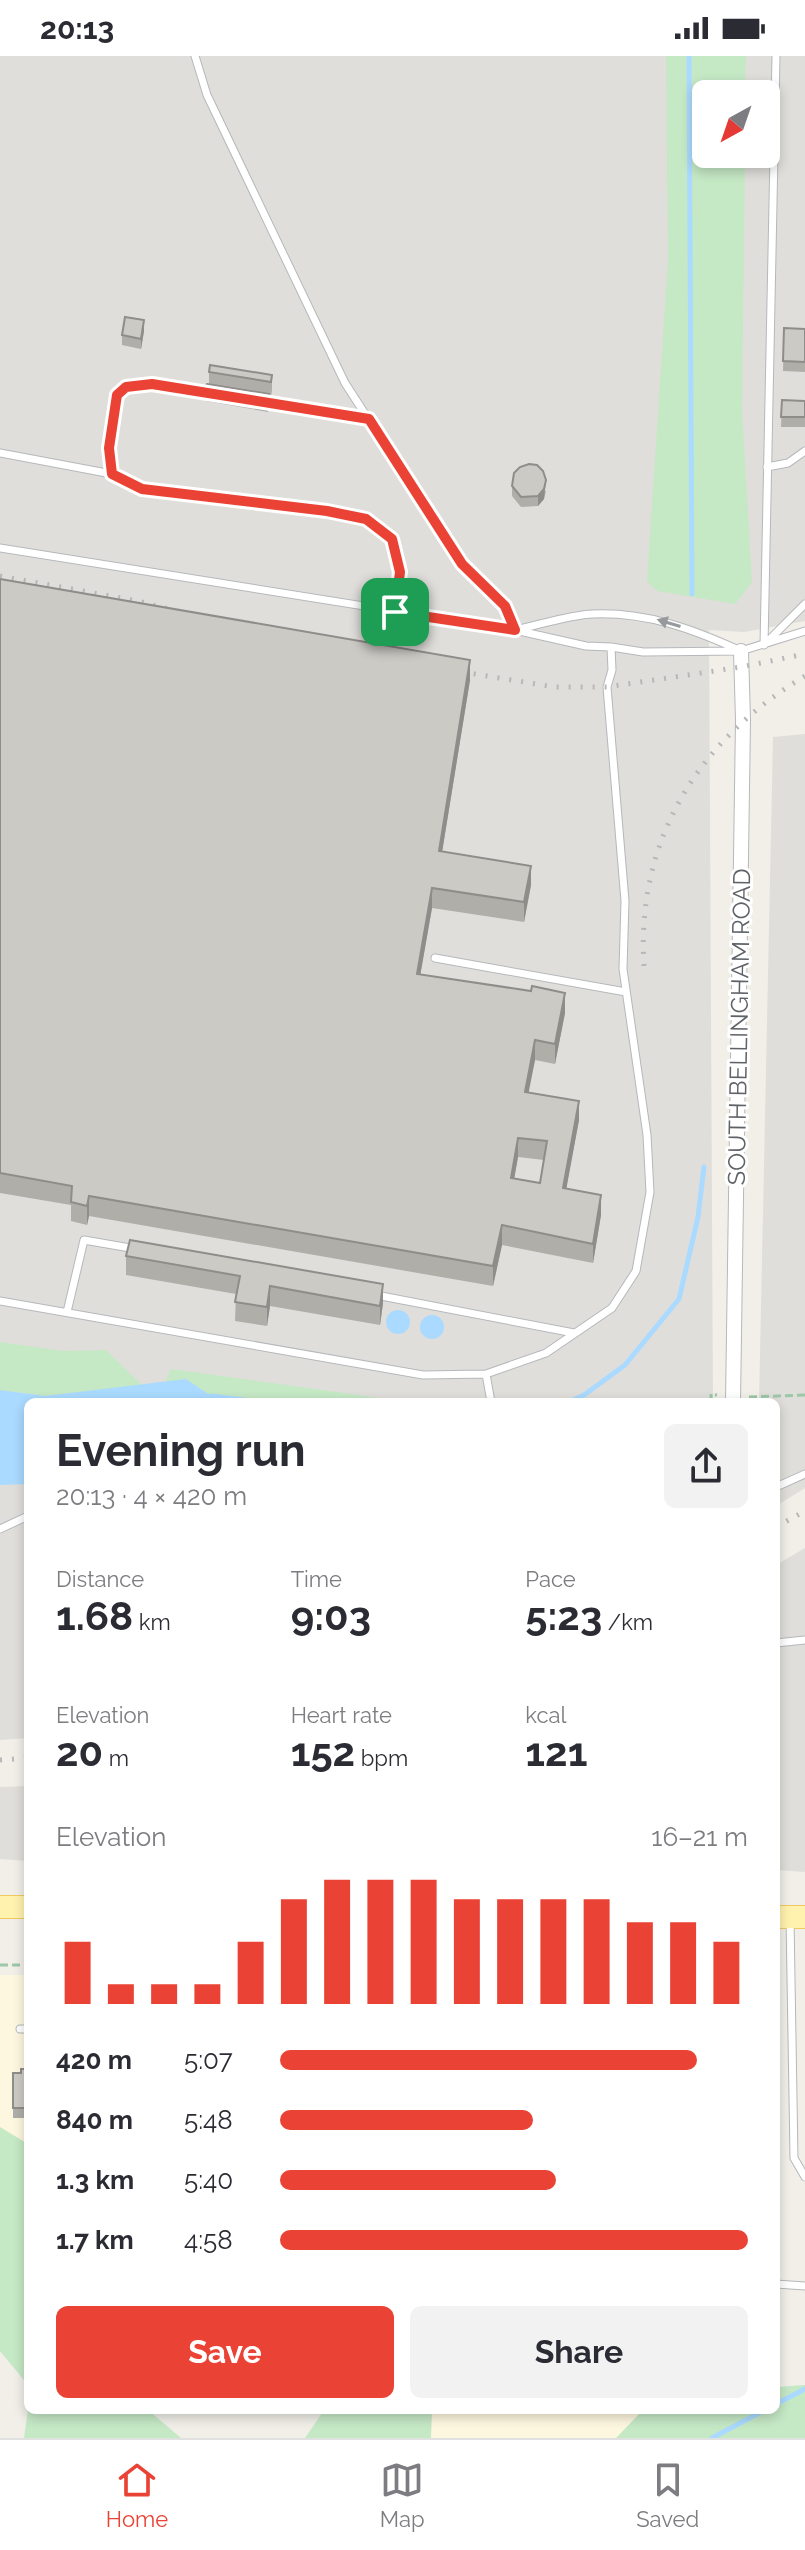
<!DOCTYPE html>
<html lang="en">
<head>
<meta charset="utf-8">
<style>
  :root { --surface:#fff; --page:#f2f2f3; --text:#2b2b33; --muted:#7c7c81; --line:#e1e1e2; --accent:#ea4335 }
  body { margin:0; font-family:Raleway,sans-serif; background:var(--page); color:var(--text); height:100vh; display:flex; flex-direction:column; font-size:30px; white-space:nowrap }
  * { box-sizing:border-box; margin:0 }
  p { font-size:26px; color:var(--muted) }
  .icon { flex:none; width:44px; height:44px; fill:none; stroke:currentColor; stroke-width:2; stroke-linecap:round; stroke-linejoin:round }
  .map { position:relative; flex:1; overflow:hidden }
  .drawer { position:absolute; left:24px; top:1342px; width:756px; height:1016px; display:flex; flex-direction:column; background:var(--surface); border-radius:12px; box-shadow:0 4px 12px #0003 }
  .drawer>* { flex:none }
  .needle { width:52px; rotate:220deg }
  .controls { position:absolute; left:692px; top:24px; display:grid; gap:16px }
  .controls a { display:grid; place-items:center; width:88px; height:88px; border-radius:12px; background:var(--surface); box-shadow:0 4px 12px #0003; font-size:40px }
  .pin { position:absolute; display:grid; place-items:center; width:68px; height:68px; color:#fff; margin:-34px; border-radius:16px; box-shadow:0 4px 12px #0006 }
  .round { display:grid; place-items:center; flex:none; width:84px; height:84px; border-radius:12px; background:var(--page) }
  .head { display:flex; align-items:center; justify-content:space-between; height:136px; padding:0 32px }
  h1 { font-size:44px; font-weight:700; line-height:60px }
  .stats { display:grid; grid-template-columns:repeat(3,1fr); gap:12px; height:136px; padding:8px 32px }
  .stats div { display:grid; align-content:center }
  .stats b { font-size:40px; font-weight:700 }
  .stats small { font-size:22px; font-weight:400 }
  .stats p { font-size:22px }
  .chart { height:224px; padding:16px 32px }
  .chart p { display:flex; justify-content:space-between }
  .chart svg { width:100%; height:144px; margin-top:8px; stroke:var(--accent); stroke-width:6 }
  .cta { display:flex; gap:16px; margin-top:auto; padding:16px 32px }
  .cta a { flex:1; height:92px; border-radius:12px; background:var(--accent); color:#fff; font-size:32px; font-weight:700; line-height:92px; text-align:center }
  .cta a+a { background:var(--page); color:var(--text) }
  ul { padding:0 32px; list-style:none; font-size:26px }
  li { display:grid; grid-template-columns:128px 96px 1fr; align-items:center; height:60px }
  li i { height:20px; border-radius:10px; background:var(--accent) }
  .status { display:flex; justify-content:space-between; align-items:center; height:56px; padding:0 40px; background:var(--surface); direction:ltr }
  .status svg { height:22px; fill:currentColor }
  .tab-bar { display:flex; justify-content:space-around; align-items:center; height:112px; border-top:2px solid var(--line); background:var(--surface); font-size:22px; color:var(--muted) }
  .tab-bar a { display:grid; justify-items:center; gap:4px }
  .tab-bar .selected { color:var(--accent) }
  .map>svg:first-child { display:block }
  .commercial { fill:#fef7e0 }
  .industrial { fill:#e0deda; fill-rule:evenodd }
  .green { fill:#c5e8c5 }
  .water { fill:#aadaff }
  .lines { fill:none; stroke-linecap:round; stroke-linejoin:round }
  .stream { stroke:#aadaff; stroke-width:5 }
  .service-casing { stroke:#b5b8bc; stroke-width:9 }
  .minor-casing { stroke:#b5b8bc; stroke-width:16 }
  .primary-casing { stroke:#f2c960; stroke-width:24 }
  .path { stroke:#9cc7a9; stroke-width:3; stroke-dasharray:8 4; stroke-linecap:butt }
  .service { stroke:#fff; stroke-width:7 }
  .minor { stroke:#fff; stroke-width:14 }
  .primary { stroke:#fff2af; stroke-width:22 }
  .rail { stroke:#b6b7b8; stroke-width:5; stroke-dasharray:2 10; stroke-linecap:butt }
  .wall { fill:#afaea9; fill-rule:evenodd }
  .shaded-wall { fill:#8f8d8a }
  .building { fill:#cccac5; stroke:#8f8d8a; stroke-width:2; fill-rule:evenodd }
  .oneway { fill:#979a9d }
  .route-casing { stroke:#fff; stroke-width:16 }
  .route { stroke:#ea4335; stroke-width:10 }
  .labels { text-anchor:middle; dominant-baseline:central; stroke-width:6; stroke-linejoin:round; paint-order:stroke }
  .street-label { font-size:24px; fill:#5f6368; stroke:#fff }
</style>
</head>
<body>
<div class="status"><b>20:13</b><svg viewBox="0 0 49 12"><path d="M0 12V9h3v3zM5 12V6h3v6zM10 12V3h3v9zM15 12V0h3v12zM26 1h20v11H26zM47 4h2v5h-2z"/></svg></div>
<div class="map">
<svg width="805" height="2382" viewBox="0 0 805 2382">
  <rect width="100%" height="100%" fill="#f1efe8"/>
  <path class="commercial" d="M0,1919H28V2228L0,2222Z
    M393,2354H718L716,2382H394Z"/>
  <path class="industrial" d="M0,0H805V565L744,576L709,574L713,1346H28V1682L0,1684ZM706,38H766V98H706Z
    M805,678V1432L776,1450V1346H759L773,681Z
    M805,1492V1816L776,1814V1509Z
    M28,1730V1805L0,1803V1731Z"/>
  <path class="green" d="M666,0H746L745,38H706V98H745L742,355L752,526L735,548L657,535L647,525L668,203Z
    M0,1286L63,1295L106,1294L142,1329L45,1340L0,1334Z
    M171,1313L408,1346H208L210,1340L186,1323L165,1326Z
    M0,2071L28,2088V2329L0,2295Z
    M805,2329V2382H616L643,2354H776V2331Z
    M28,2354H148L181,2382H24Z
    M324,2354H432L431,2382H305Z"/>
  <path class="water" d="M386 1266a12 12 0 1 1 24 0a12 12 0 1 1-24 0Z
    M420 1271a12 12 0 1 1 24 0a12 12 0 1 1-24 0Z
    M186,1323L211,1340L208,1346H28V1428L0,1429V1334L45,1340Z"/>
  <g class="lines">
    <path class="stream" d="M689,0L692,538
      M211,1340L260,1346
      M569,1346L584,1339L625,1309L679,1243L698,1161L704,1111
      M776,2348L805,2333
      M712,2382L765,2354"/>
    <defs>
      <path id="service" d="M195,0L207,39L345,327L462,508L505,550L515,574C540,569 568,559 593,558C647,556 693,573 741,595
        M213,338C184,333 142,318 117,339L109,392L112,418L142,433L327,455L366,463L392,483L400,516L395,556
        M261,345L369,363
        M0,397L112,418
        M767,411L788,407L805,395
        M0,492L515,574L586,590L611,591L643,596L741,595L805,575
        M765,588L805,548
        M764,589L776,0
        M435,902L626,936
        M376,1239L574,1277
        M0,1245L423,1319L486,1318L546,1297L612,1252L636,1215L650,1136L647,1079L623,913L625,845L607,631L612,614L611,591
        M67,1256L84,1184L136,1193
        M486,1318L491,1346
        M776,1431L805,1418
        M0,1473L28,1460
        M776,1587L805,1584
        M790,1863L794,2102L805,2121
        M20,1973H28
        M776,2228L805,2230"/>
      <path id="minor" d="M733,1346L743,664L741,595"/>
      <path id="primary" d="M0,1851H28
        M776,1861H805"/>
    </defs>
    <use href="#service" class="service-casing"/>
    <use href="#minor" class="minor-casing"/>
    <use href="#primary" class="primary-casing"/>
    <path class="path" d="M749,1341L805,1339
      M711,1346V1338L717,1339
      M0,1909H28"/>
    <use href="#service" class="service"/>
    <use href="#minor" class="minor"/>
    <use href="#primary" class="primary"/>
    <path class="rail" d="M0,520L138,545L180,556
      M450,614L555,631H607L741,611L805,598
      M644,910C636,784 698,684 805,620
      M776,1471L805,1455
      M0,1704L28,1702"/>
  </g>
  <path class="wall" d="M784,272L805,273V316L783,315Z
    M144,275L141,293L122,289V279Z
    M209,316L272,319V334L271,341L269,340L268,356L206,345V330L209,329Z
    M782,344L805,345V371H781Z
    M512,430L546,435L544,443L538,450L521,451L512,440Z
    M0,523L470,624L442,796L531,829L524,866L432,852L420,919L565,957L555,1008L535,1004L528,1036L579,1064L566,1132L601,1159L593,1207L502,1189L493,1230L89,1160L87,1169L71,1165V1149L0,1137ZM518,1101L544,1104L540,1127L514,1122Z
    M130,1184L383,1247L380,1269L270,1250L267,1270L235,1265L236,1238L126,1219V1200Z
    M28,2013V2062H13V2017H21Z"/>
  <path class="shaded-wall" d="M144,264V275L141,293V283Z
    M546,424L544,443L538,450V440Z
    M470,604V624L439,815V795Z
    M531,810V829L524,866V846Z
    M432,832V852L417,938V918Z
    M565,937V957L555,1008V988Z
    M535,984V1004L525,1055V1036Z
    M579,1045V1064L563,1151V1132Z
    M518,1082V1101L511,1141V1122Z
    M601,1139V1159L593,1207V1188Z
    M89,1140V1160L87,1169V1150Z
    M502,1169V1189L493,1230V1210Z
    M383,1228V1247L380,1269V1250Z
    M270,1230V1250L267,1270V1251Z"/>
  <path class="building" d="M125,261L144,264L141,283L122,279Z
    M784,272L805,273V306L783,305Z
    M210,309L272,319L271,326L209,316Z
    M207,328L269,338L268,341L206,330Z
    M782,344L805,345V361H781Z
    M529,408L537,409L543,415L546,424L544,433L538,440L521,441L512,430L514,417L520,411Z
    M0,523L470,604L439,795L531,810L524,846L432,832L417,918L531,935L532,930L565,937L555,988L535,984L525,1036L579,1045L563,1132L601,1139L593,1188L502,1169L493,1210L89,1140L87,1150L71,1146L72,1130L0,1117ZM518,1082L547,1085L540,1127L511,1122Z
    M130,1184L383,1228L380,1250L270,1230L267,1251L235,1246L240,1220L126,1200Z
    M21,2013H28V2052H13V2017H21Z"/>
  <defs><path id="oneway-solid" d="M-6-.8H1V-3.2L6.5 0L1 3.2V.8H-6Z" transform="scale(2)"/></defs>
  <use class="oneway" href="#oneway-solid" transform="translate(669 567) rotate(-163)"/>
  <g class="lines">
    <defs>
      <path id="route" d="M152,328L369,363L462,508L505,550L515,574L395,556L400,516L392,483L366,463L327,455L142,433L112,418L109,392L117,339L126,331Z"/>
    </defs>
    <use href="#route" class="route-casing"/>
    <use href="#route" class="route"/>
  </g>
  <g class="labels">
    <g class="street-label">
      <text transform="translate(739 971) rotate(-89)">SOUTH BELLINGHAM ROAD</text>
    </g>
  </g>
</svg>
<div class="controls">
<a><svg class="needle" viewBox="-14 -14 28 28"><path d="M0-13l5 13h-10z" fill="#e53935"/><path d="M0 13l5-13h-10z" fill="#7c7c81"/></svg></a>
</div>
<div class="pin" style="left:395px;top:556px;background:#1e9e55"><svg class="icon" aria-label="arrive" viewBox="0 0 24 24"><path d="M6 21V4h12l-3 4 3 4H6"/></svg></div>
<section class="drawer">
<div class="head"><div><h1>Evening run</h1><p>20:13 · 4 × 420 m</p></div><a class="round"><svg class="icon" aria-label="share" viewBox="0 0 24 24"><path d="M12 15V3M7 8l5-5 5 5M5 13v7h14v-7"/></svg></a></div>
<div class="stats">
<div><p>Distance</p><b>1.68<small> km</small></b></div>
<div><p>Time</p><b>9:03</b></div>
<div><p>Pace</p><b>5:23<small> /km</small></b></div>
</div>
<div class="stats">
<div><p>Elevation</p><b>20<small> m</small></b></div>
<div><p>Heart rate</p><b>152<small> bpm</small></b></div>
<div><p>kcal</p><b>121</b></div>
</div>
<div class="chart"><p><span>Elevation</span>16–21 m</p>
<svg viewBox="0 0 160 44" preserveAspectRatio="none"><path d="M5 44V25M15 44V38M25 44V38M35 44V38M45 44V25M55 44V12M65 44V6M75 44V6M85 44V6M95 44V12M105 44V12M115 44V12M125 44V12M135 44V19M145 44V19M155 44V25"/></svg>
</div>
<ul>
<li><b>420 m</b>5:07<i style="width:89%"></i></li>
<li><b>840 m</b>5:48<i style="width:54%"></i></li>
<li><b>1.3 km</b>5:40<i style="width:59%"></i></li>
<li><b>1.7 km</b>4:58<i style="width:100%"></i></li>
</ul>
<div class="cta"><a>Save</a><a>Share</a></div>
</section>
</div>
<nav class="tab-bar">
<a class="selected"><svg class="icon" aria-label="home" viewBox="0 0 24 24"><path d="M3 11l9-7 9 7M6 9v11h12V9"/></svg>Home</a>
<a><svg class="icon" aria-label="map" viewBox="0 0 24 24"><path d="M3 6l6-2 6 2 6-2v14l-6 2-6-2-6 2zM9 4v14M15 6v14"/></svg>Map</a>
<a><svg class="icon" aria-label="saved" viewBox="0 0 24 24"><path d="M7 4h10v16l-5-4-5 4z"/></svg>Saved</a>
</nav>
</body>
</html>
